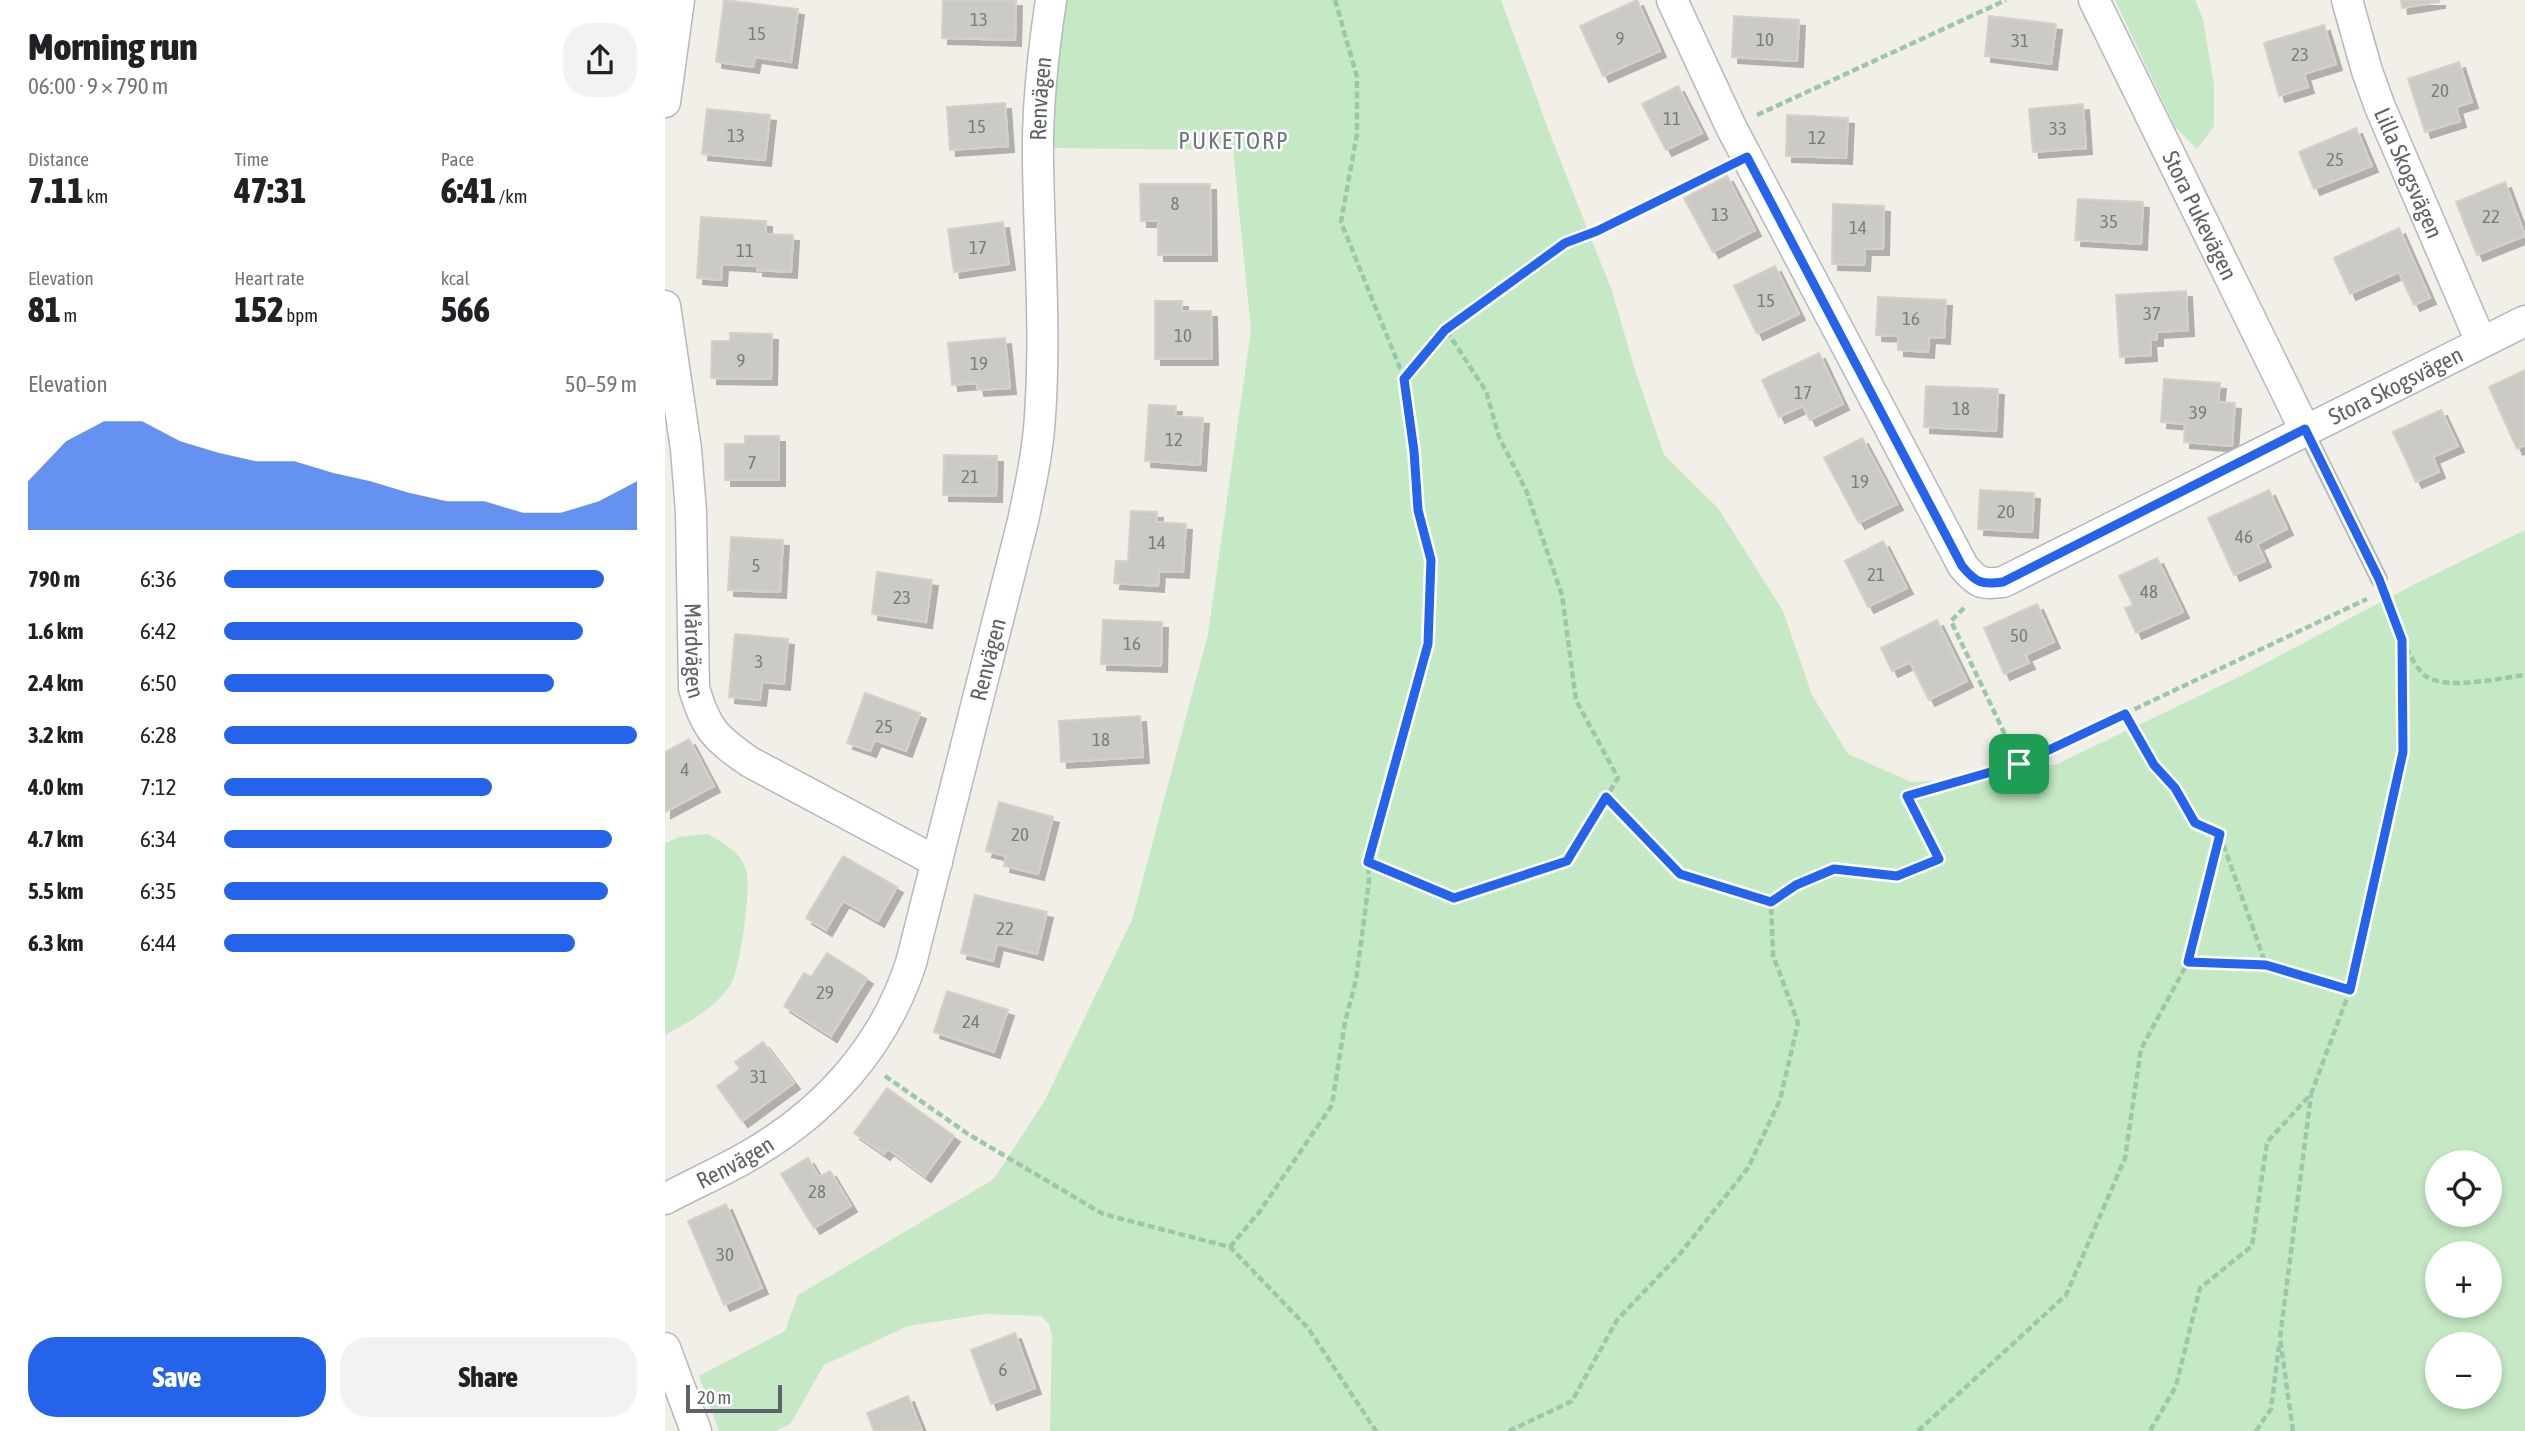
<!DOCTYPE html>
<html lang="en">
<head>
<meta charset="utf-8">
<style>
  :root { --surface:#fff; --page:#f2f2f2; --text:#202124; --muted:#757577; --accent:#2563eb }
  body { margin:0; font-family:"Asap Condensed",sans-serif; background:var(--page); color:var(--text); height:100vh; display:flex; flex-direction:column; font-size:26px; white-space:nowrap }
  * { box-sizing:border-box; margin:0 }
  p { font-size:23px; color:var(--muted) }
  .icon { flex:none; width:38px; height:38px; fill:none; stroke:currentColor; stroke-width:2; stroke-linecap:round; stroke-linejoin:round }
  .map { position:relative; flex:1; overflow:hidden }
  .panel { display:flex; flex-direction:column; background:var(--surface); width:665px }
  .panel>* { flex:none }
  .tools { position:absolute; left:1760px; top:1150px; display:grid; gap:14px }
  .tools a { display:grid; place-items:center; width:77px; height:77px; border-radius:50%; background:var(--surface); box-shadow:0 4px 10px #0003; font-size:35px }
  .scale { position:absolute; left:21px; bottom:18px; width:96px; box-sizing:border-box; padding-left:7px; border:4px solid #5f6368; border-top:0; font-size:19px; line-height:24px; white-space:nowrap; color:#5f6368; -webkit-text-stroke:5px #fff; paint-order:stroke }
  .pin { position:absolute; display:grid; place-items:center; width:60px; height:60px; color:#fff; margin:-30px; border-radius:14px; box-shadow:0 4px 10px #0006 }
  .round { display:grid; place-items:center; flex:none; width:74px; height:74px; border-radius:28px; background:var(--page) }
  .overview { display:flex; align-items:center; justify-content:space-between; height:119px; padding:0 28px }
  h1 { font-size:38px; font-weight:800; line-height:52px }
  .stats { display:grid; grid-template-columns:repeat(3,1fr); gap:10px; height:119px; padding:7px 28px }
  .stats div { display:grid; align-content:center }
  .stats b { font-size:35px; font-weight:800 }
  .stats small { font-size:19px; font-weight:400 }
  .stats p { font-size:19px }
  .chart { height:196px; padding:14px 28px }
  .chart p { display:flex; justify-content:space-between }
  .chart svg { width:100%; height:126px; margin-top:7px; fill:var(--accent); opacity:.7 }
  .cta { display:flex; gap:14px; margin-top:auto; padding:14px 28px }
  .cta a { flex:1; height:80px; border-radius:28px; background:var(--accent); color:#fff; font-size:28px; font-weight:800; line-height:80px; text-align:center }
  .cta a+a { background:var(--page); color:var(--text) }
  ul { padding:0 28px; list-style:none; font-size:23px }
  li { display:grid; grid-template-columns:112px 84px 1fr; align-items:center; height:52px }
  li i { height:18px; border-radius:9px; background:var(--accent) }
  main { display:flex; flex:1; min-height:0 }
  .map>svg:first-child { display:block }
  .green { fill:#c5e8c5; fill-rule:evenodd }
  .building { fill:#cccac5; stroke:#d6d1c6; stroke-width:2; filter:url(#shadow) }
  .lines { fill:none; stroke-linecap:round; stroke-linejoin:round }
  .lane-casing { stroke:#b5b8bc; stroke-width:18 }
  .street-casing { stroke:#b5b8bc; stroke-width:33 }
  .path { stroke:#9cc7a9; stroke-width:4.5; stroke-dasharray:7 3.5; stroke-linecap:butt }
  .lane { stroke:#fff; stroke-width:14 }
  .street { stroke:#fff; stroke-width:30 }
  .route-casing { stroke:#fff; stroke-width:14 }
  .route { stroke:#2563eb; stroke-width:9 }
  .labels { text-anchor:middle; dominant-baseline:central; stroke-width:5; stroke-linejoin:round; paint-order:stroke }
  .number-label { font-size:19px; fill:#7a7d7f }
  .street-label { font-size:23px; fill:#5f6368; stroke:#fff }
  .neighbourhood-label { font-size:24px; letter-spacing:2px; fill:#70757a; stroke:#fff }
</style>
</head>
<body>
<main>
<section class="panel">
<div class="overview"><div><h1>Morning run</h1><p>06:00 · 9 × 790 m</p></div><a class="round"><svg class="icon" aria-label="share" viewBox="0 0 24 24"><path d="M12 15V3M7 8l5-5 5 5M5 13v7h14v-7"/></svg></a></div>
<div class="stats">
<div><p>Distance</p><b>7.11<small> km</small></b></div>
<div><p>Time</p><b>47:31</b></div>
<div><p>Pace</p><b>6:41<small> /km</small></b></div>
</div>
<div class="stats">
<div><p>Elevation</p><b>81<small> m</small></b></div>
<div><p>Heart rate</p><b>152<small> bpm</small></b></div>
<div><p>kcal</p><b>566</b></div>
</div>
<div class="chart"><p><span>Elevation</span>50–59 m</p>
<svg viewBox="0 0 160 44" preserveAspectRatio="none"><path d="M0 44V27L10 13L20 6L30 6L40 13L50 17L60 20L70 20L80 24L90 27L100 31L110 34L120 34L130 38L140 38L150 34L160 27V44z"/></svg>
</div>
<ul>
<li><b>790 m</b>6:36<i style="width:92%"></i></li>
<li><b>1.6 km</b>6:42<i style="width:87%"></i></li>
<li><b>2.4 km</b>6:50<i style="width:80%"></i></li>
<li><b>3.2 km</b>6:28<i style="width:100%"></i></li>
<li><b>4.0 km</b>7:12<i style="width:65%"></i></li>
<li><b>4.7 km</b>6:34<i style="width:94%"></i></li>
<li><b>5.5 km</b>6:35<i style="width:93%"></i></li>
<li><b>6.3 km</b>6:44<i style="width:85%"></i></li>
</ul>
<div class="cta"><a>Save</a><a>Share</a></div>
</section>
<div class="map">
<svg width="1860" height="1431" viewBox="0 0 1860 1431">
  <defs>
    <filter id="shadow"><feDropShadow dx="6" dy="6" stdDeviation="0" flood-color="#0004"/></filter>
  </defs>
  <rect width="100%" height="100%" fill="#f1efe8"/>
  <path class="green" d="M402,0H836L888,142L947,291L969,367L999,455L1053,508L1118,611L1147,695L1183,754L1246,782L1318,779L1392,764L1580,674L1750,584L1860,530V1431H385L387,1336L384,1324L376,1316L320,1314L243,1326L159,1365L126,1423L111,1431H54L34,1376L120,1331L133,1295L329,1179L380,1100L467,920L543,634L586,330L568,150L387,148L391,65ZM1773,1162H1825V1214H1773ZM1773,1253H1825V1306H1773ZM1773,1344H1825V1396H1773Z
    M1450,0H1530L1538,19L1549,85V126L1532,149L1510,127Z
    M43,834C58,843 76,852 81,870C87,886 75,967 67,982C52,1008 25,1021 0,1035V843L14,837Z"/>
  <path class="building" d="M59,0L133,9L126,62L90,57L88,67L51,62Z
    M278,0H351L350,40L277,38Z
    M972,0L995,51L938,76L915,26Z
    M1736,0H1774V2L1737,8Z
    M1069,16L1134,20L1132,61L1067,57Z
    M1324,16L1391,24L1386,64L1320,56Z
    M1659,25L1671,64L1639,74L1643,87L1614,96L1599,43Z
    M1794,62L1807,102L1791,107L1795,121L1760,132L1743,79Z
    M1013,86L1037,133L1001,150L977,104Z
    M340,103L343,146L285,150L282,107Z
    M1418,104L1421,148L1368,152L1364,109Z
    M42,109L105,115L100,160L37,154Z
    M1122,115L1183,118L1181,158L1121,156Z
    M1691,128L1707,166L1649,189L1634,152Z
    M1062,176L1090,230L1048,252L1019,198Z
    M1840,182L1860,236L1812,255L1791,202Z
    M475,184H545L546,255H493V221H476Z
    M1413,199L1478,202L1476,244L1410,240Z
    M1168,204L1219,206L1218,249H1200L1199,265L1167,264Z
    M36,217L101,221V234L128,235L126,272L92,270V266L57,264L56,280L32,278Z
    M338,222L344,264L289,272L283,229Z
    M1734,228L1765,298L1749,305L1734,272L1685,294L1669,258Z
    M1110,266L1134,314L1092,334L1069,286Z
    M1521,291L1523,330L1492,332V340H1485L1486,355L1455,357L1451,295Z
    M1213,297L1281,300L1279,338L1264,337L1263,352L1233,350V336L1211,335Z
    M490,301H517V311H546L547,359H490Z
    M65,333L107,334L106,379L46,378L47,341H65Z
    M340,338L345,388L313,390L312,383L287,385L283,343Z
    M1154,353L1178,404L1145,420L1138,406L1114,417L1097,380Z
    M1860,370V445L1852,449L1824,387Z
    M1499,379L1555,383L1553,402L1570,403L1567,446L1519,442L1520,424L1496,422Z
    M1261,386L1333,389L1331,431L1259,427Z
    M484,405L511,406L510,416L538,418L535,465L480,461Z
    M1776,410L1793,446L1768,457L1774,472L1751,482L1728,432Z
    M80,436H114V480H60V444H80Z
    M1197,438L1232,504L1194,523L1159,458Z
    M279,455L332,456L331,496L278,495Z
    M1315,490L1369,493L1367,532L1313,529Z
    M1604,490L1622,529L1592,544L1600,561L1569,575L1543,518Z
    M466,511L492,512L491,522L521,524L518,572L494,571L493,586L449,583L451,561H463Z
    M66,537L118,540L115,592L63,590Z
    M1218,541L1242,588L1203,607L1180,561Z
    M1492,558L1518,612L1471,633L1460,608L1468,605L1454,576Z
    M212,572L267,580L261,622L207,614Z
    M1372,604L1389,642L1360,655L1364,663L1339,674L1319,628Z
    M438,620L497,622L496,666L436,664Z
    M1272,620L1302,681L1264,700L1245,662L1227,671L1216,648Z
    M70,634L123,639L119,684L97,682L95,700L64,697Z
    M200,693L255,713L241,751L210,740L205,751L182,743Z
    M475,716L478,757L396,762L394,721Z
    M24,739L49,786L0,812V752Z
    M334,802L388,817L373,874L339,866L341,856L321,851Z
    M178,856L232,887L213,921L178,901L161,930L141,918Z
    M310,895L382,912L372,954L332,944L328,961L296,953Z
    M162,953L202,978L166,1036L119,1006L139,973L146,977Z
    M282,991L343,1010L329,1052L269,1032Z
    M98,1042L129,1083L77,1121L52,1086L75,1069L70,1062Z
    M222,1088L289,1136L260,1176L223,1149L219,1154L189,1133Z
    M143,1158L154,1177L165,1171L186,1206L149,1228L116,1174Z
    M61,1204L97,1288L59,1305L23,1221Z
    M350,1333L370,1388L326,1404L306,1350Z
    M243,1396L257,1431H209L202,1413Z"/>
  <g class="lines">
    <defs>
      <path id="lane" d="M1640,430L1714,579"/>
      <g id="street">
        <path id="s1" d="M1007,0L1066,127L1298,566C1312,583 1317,585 1338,582L1860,321"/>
        <path id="s2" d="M1429,0L1640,430"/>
        <path id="s3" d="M1682,0L1702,71L1715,107L1816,342"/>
        <path d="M0,102L14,0"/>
        <path id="s4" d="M0,306L21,449L26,512L29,688C41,729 50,738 85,762L272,862"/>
        <path id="s5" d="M0,1199C28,1184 58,1171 85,1155C161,1111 219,1046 246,963L358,521C365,487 373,452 375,416C381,331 374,245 373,160C372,106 378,53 386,0"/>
        <path d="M0,1348L31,1431"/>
      </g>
    </defs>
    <use href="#lane" class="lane-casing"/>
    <use href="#street" class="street-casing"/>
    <path class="path" d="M670,0L692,77V134L676,222L739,378
      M1092,115L1341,0
      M1722,599C1728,618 1746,667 1762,677C1784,690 1835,678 1860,675
      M1299,608L1286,621L1354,764L1702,599
      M1460,714L1489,765L1510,788L1530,823L1555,834L1523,962
      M941,797L1015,874L1106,902
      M1555,835L1601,965
      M703,862L789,898L862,875L902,861L953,778L911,700L897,595L861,490L834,437L821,391L781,330
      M1685,990L1738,752L1737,641
      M220,1076L303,1134L438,1214L565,1247L643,1328L711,1431
      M565,1247L595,1211L667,1105L680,1022L691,980L704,882L703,862L763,644L766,560L753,510L749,451L739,379L781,330L900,243L932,231L1056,170
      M844,1431L907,1401L952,1320L1014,1255L1083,1168L1115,1100L1133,1023L1108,955L1106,902L1131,885L1169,869L1232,876L1274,859L1242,796L1354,764
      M1253,1431L1401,1295L1460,1158L1476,1049L1523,962L1601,965L1685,990L1646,1094L1602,1142L1587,1246L1535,1288L1511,1386L1485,1431
      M1591,1431L1606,1409L1614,1346
      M1628,1431L1615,1338L1646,1095"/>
    <use href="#lane" class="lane"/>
    <use href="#street" class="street"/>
  </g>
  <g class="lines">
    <defs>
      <path id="route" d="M1082,157L1297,566C1311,583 1317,585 1338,582L1640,429L1714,579L1737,640L1738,752L1685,990L1601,965L1523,962L1555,834L1530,823L1510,788L1489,765L1460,714L1354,764L1242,796L1274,859L1232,876L1169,869L1131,885L1106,902L1015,874L941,797L902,861L789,898L703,862L763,644L766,560L753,510L749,451L739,379L780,330L900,243L932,231Z"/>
    </defs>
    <use href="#route" class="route-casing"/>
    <use href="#route" class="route"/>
  </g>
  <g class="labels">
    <g class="number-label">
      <text x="314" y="19">13</text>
      <text x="92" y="33">15</text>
      <text x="955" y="38">9</text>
      <text x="1100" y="39">10</text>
      <text x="1355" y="40">31</text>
      <text x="1635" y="54">23</text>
      <text x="1775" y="90">20</text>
      <text x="1007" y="118">11</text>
      <text x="312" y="126">15</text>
      <text x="1393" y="128">33</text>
      <text x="71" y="135">13</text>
      <text x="1152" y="137">12</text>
      <text x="1670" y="159">25</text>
      <text x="510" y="203">8</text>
      <text x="1055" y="214">13</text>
      <text x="1826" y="216">22</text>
      <text x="1444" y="221">35</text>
      <text x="1193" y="227">14</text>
      <text x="313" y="247">17</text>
      <text x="80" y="250">11</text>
      <text x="1101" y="300">15</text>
      <text x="1487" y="313">37</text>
      <text x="1246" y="318">16</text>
      <text x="518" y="335">10</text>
      <text x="76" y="360">9</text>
      <text x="314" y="363">19</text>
      <text x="1138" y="392">17</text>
      <text x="1296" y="408">18</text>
      <text x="1533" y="412">39</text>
      <text x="509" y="439">12</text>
      <text x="87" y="462">7</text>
      <text x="305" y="476">21</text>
      <text x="1195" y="481">19</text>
      <text x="1341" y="511">20</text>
      <text x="1579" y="536">46</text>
      <text x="492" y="542">14</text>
      <text x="91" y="565">5</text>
      <text x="1211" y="574">21</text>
      <text x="1484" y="591">48</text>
      <text x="237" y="597">23</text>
      <text x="1354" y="635">50</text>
      <text x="467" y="643">16</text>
      <text x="94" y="661">3</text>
      <text x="219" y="726">25</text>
      <text x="436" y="739">18</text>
      <text x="20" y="769">4</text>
      <text x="355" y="834">20</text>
      <text x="340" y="928">22</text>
      <text x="160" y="992">29</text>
      <text x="306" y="1021">24</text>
      <text x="94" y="1076">31</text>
      <text x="152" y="1191">28</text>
      <text x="60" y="1254">30</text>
      <text x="338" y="1369">6</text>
    </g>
    <g class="street-label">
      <text stroke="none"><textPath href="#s5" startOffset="1232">Renvägen</textPath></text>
      <text stroke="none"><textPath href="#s3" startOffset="184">Lilla Skogsvägen</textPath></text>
      <text stroke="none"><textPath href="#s2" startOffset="240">Stora Pukevägen</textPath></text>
      <text stroke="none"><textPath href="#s1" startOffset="1122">Stora Skogsvägen</textPath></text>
      <text stroke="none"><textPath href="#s4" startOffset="346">Mårdvägen</textPath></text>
      <text stroke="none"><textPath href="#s5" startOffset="665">Renvägen</textPath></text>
      <text stroke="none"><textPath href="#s5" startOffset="79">Renvägen</textPath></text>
    </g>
    <g class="neighbourhood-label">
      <text x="569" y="140">PUKETORP</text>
    </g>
  </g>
</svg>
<div class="tools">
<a><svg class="icon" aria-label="locate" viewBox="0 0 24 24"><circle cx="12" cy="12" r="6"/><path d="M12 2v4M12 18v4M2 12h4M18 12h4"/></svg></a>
<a>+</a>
<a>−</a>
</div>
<div class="scale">20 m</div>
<div class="pin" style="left:1354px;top:764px;background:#1e9e55"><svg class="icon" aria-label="arrive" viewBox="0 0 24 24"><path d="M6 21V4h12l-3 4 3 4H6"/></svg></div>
</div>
</main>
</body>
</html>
